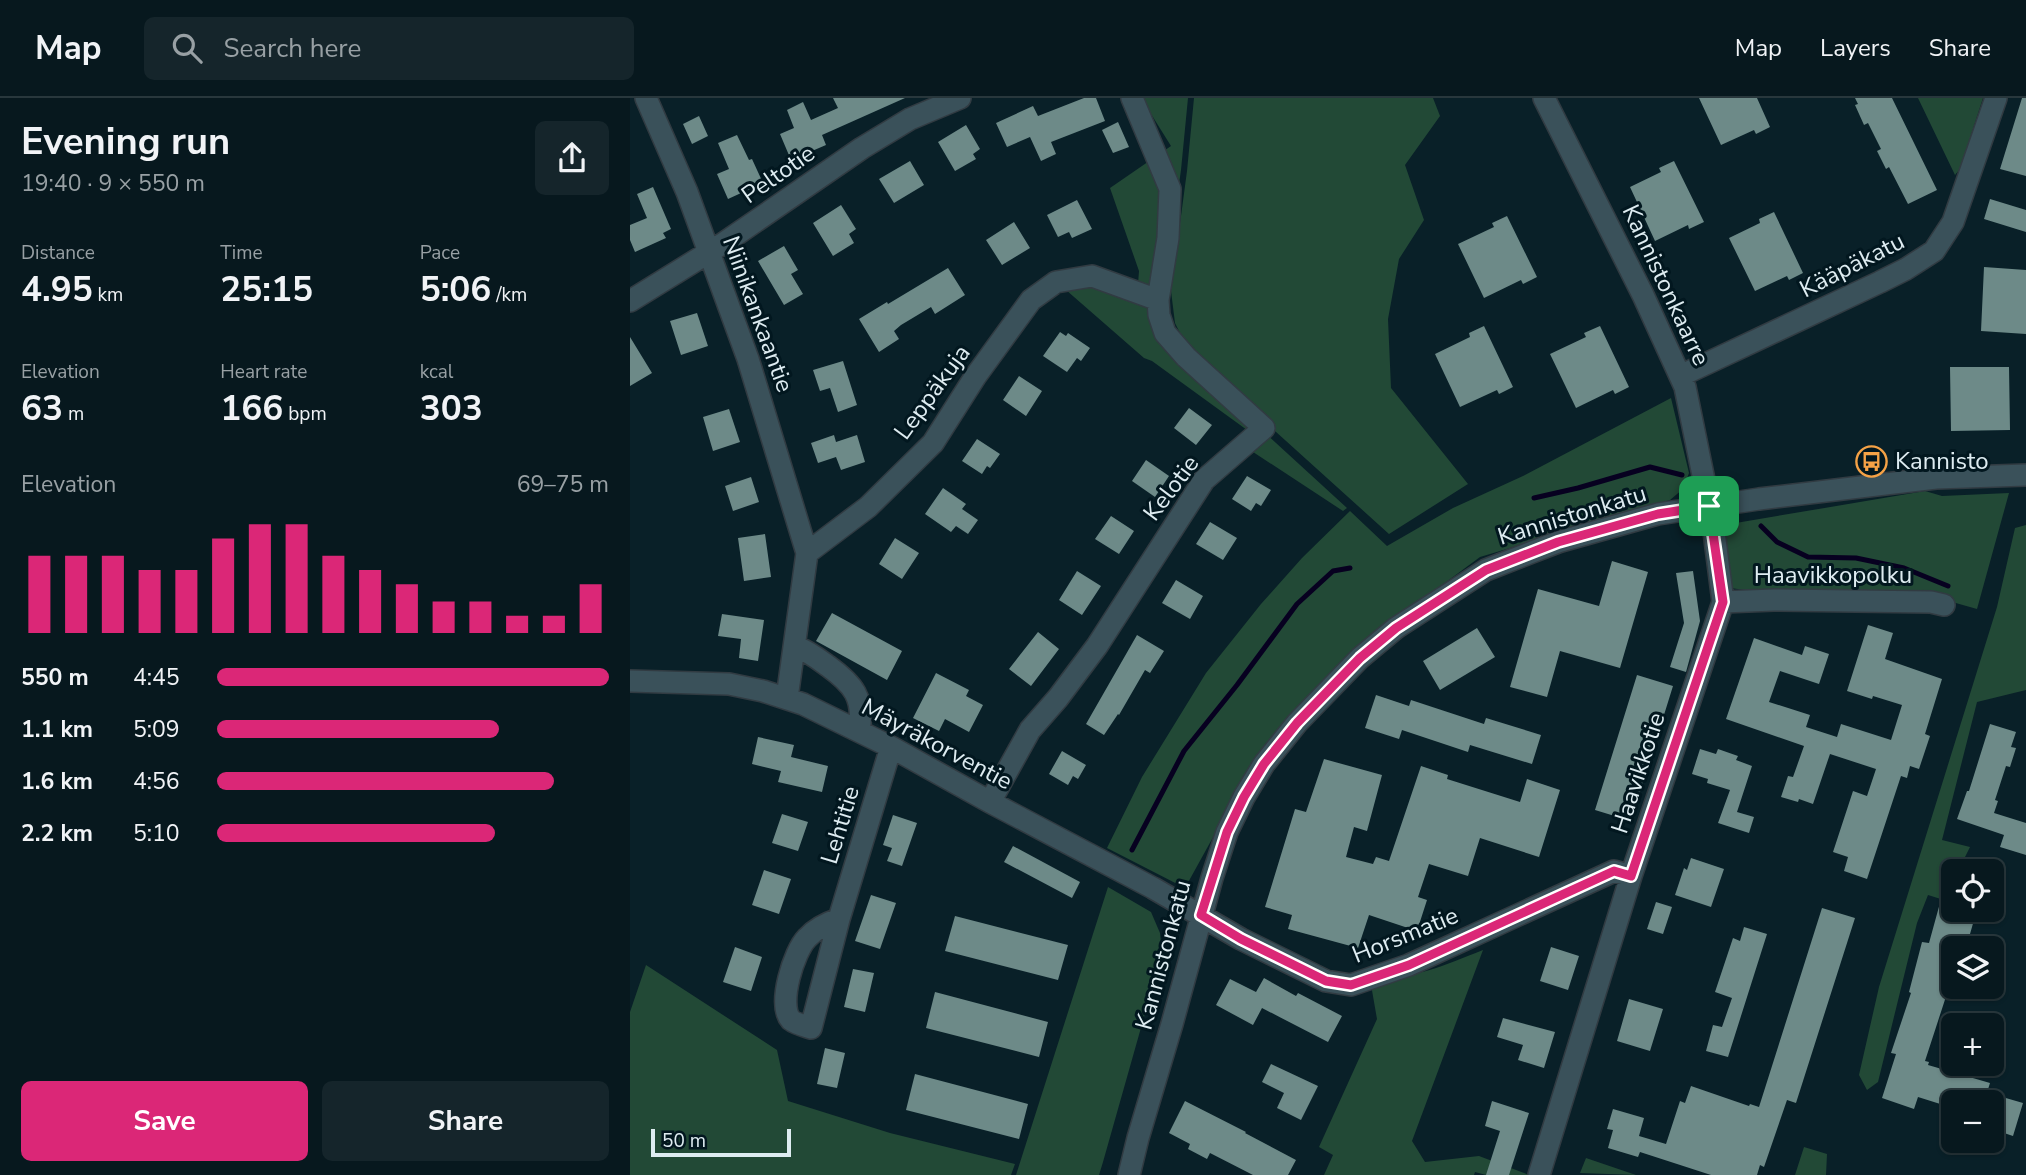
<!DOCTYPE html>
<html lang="en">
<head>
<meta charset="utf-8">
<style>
  :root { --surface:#07181e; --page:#15252b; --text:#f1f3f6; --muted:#98a0a4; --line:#28373c; --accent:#db2777 }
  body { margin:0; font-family:"Nunito Sans",sans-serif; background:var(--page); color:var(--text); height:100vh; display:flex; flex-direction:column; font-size:26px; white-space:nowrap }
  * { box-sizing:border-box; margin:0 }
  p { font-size:23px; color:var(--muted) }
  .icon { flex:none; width:38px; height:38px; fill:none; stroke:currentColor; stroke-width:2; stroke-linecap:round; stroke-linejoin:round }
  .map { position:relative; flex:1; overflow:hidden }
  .drawer { display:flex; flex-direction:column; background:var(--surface); width:630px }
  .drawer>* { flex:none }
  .buttons { position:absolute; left:1311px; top:761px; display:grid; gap:14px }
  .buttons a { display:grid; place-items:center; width:63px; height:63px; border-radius:10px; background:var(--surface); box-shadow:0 2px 5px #0004,0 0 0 2px var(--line); font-size:35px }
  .scale { position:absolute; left:21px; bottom:18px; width:140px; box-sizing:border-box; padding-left:7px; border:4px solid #deecf1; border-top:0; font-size:19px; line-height:24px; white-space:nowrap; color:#deecf1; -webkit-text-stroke:5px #02171f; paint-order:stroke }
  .pin { position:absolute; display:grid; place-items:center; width:60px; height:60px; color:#fff; margin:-30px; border-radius:14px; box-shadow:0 4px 10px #0006 }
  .round { display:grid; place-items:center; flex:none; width:74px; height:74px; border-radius:10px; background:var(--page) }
  .summary { display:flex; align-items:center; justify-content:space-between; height:119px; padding:0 21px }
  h1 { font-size:38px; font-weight:700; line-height:52px }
  .metrics { display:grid; grid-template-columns:repeat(3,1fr); gap:10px; height:119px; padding:7px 21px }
  .metrics div { display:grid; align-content:center }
  .metrics b { font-size:35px; font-weight:700 }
  .metrics small { font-size:19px; font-weight:400 }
  .metrics p { font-size:19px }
  .chart { height:196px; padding:14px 21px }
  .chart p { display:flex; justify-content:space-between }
  .chart svg { width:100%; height:126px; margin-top:7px; stroke:var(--accent); stroke-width:6 }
  .action { display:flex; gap:14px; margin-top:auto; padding:14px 21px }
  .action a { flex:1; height:80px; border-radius:10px; background:var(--accent); color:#fff; font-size:28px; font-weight:700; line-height:80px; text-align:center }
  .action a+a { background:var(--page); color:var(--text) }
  ul { padding:0 21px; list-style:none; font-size:23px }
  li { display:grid; grid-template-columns:112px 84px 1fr; align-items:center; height:52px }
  li i { height:18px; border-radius:9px; background:var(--accent) }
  header { display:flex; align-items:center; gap:42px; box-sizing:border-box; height:98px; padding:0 35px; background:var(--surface); border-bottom:2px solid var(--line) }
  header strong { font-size:33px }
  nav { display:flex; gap:38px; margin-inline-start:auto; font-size:24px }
  .search { width:490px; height:63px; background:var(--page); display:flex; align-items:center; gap:18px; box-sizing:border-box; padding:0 24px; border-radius:10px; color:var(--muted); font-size:26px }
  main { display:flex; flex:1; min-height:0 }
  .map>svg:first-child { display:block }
  .green { fill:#224936 }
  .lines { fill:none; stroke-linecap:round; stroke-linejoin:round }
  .stream { stroke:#070020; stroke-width:5 }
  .building { fill:#6d8a88 }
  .minor-casing { stroke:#313b42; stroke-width:24 }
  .minor { stroke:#3a515a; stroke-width:21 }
  .route-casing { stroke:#fff; stroke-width:14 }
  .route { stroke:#db2777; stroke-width:9 }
  .labels { text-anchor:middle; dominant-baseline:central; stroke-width:6; stroke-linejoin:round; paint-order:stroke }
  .street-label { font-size:24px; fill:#deecf1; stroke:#02171f }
  .poi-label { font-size:24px; fill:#deecf1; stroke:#02171f; text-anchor:start }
</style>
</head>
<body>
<header>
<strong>Map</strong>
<div class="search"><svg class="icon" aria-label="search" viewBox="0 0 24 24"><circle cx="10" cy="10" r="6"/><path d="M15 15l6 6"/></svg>Search here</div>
<nav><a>Map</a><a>Layers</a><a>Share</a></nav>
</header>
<main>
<section class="drawer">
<div class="summary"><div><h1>Evening run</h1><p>19:40 · 9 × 550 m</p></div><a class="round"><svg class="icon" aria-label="share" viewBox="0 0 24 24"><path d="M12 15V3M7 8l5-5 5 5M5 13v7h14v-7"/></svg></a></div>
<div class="metrics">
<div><p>Distance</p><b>4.95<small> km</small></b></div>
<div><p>Time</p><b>25:15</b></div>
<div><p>Pace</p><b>5:06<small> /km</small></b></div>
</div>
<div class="metrics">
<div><p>Elevation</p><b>63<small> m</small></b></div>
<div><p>Heart rate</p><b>166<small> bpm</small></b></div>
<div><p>kcal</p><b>303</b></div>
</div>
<div class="chart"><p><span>Elevation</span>69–75 m</p>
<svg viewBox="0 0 160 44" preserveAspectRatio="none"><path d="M5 44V17M15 44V17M25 44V17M35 44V22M45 44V22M55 44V11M65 44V6M75 44V6M85 44V17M95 44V22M105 44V27M115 44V33M125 44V33M135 44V38M145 44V38M155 44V27"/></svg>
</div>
<ul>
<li><b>550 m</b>4:45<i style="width:100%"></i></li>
<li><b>1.1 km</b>5:09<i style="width:72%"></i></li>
<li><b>1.6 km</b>4:56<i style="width:86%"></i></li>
<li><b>2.2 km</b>5:10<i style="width:71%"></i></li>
</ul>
<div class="action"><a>Save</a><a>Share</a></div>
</section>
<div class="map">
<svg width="1396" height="1077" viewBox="0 0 1396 1077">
  <rect width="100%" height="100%" fill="#092028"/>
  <path class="green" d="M511,0H558L551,72L542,136L537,227L551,258L717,410L713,413L617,350L628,340L522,263L514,260L428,185L508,186L509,173L480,90L541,48Z
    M564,0H803L810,18L775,67L794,122L769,161L758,221L761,290L838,386L759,436L561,257L545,225L541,193L557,73Z
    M1288,0H1353L1330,71L1325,77Z
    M1041,300L1059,375L1053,391L1040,402L850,459L723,553L629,656L555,790L477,750L512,679L576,575L631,506L672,460L720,413L757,448L823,410L893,378Z
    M1295,393L1312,398L1379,395L1347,511L1301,498L1145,496L1100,490L1094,427Z
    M1396,427V592L1347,604L1312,742L1340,749L1328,773L1323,774V783L1314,802L1298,797L1287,825L1248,984L1237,992L1229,977L1249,889L1367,509L1385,430Z
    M478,789L521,814L530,835L533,866L516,912L473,1064L469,1077H386Z
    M853,852L782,1043L795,1064L849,1058L899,1077H856L845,1074L844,1077H694L703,1057L689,1049L747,921L740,881C784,881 813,868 853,852Z
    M16,867L147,952L158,1003L260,1035L385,1066L381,1077H0V914Z
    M1174,1049L1197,1056L1196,1077H1165Z
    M956,1060L1006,1077L950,1075Z"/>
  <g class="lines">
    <path class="stream" d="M904,400L948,390L1020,369L1052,377
      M1131,428L1147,444L1178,459L1226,460L1274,470L1318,488
      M502,752L554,653L607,587L667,506L703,473L720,470"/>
  </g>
  <path class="building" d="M203,0H275L192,37L196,47L161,62L150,36L164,30L157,12L173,4L181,22L208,10Z
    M454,0H466L475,23L421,44L426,56L411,63L400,39L377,49L366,25L403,8L408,18Z
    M1069,0H1127L1140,29L1126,36L1124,32L1091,47Z
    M1225,0H1262L1307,92L1278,106L1259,69L1256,71L1247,53L1251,51L1238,25L1234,27L1225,7L1228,6Z
    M1392,0H1396V78L1370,71Z
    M69,18L78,38L62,46L53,26Z
    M488,24L499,49L483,55L472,32Z
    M336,27L350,51L343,56L346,61L325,73L308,44Z
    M107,37L119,62L122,61L133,85L98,101L87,76L99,71L88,45Z
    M280,63L294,87L264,105L249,81Z
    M1044,63L1074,124L1059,131L1058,127L1025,143L1000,89L1031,74L1029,70Z
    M23,89L41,131L33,135L36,140L5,154L0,142V127L17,120L7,96Z
    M1360,101L1396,112V134L1354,121Z
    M447,102L462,131L442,140L439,134L428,139L417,117Z
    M211,107L226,131L219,136L224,145L203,158L183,125Z
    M1144,114L1173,175L1159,182L1157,178L1125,193L1099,140L1130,125L1129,121Z
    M877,118L907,179L893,186L891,182L854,200L828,146L864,129L862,125Z
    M384,124L400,150L372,167L356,142Z
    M154,148L168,172L161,176L173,196L154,207L128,163Z
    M1354,169L1396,172V236L1351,233Z
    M318,170L335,197L305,216L301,209L271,227L264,233L269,241L249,254L229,221L257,204L258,206Z
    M67,215L78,248L51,257L40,223Z
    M854,228L883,289L869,296L867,292L830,309L805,256L840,239L839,235Z
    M970,228L999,289L985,296L983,292L946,310L920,256L956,239L954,235Z
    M430,234L436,238L438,235L460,250L451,263L447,260L437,274L413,258Z
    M0,239L22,275L0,288Z
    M213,263L227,307L208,314L200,290L190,293L183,272Z
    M1320,269H1379L1380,332L1321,333Z
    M389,278L412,293L396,318L373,302Z
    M559,310L582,327L566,347L544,330Z
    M99,311L110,344L83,353L73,319Z
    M204,337L206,344L227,337L235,364L211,372L206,359L188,365L181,345Z
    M347,341L370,356L360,370L357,368L352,376L332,363Z
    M516,362L539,378L525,399L502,383Z
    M617,378L641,392L631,408L626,405L621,413L602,401Z
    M121,379L129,404L103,413L95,388Z
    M313,390L336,406L332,411L348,422L338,436L326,428L321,434L295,416Z
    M481,418L504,433L489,456L465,441Z
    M580,424L607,440L593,462L566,446Z
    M135,436L141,479L114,483L108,440Z
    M265,440L289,455L272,481L249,466Z
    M982,463L1018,474L990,570L930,553L917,599L880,589L908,491L969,508Z
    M447,473L471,488L452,517L429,502Z
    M1063,473L1070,523L1056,574L1040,569L1054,525L1046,475Z
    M546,482L573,498L560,521L532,505Z
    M202,515L272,553L257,582L186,543Z
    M92,516L134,522L128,563L109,560L111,541L88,538Z
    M1238,527L1263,535L1255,561L1312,581L1295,636L1300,638L1289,671L1280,668L1277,680L1271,678L1237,781L1214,773L1218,759L1203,754L1223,693L1237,698L1246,671L1200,656L1183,706L1169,701L1168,704L1151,699L1158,678L1163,679L1174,648L1096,621L1124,540L1172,557L1175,548L1199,556L1189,586L1150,573L1139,604L1180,617L1176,629L1207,639L1211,626L1261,642L1272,607L1243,598L1242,601L1217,593Z
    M847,530L865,559L810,592L793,563Z
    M408,534L429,551L401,588L379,571Z
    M507,537L534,553L520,575L515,572L489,617L488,616L474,637L456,626Z
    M306,575L339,592L336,598L353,607L339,634L315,621L309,633L283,620Z
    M1007,577L1043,588L1001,723L965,712Z
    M746,597L779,608L781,602L854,626L856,620L911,637L902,666L840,647L838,654L772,632L769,641L735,630Z
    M1360,626L1386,634L1381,649L1386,650L1380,669L1376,668L1365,702L1368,703L1364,715L1396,725V757L1370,749L1374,737L1327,721L1337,693H1339Z
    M128,639L164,647L161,659L198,668L192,694L148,684L151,673L122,666Z
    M1070,651L1086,656L1088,651L1108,658L1106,662L1122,668L1107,714L1124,719L1119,735L1088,725L1100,692L1077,685L1078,681L1062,676Z
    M432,653L456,667L448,681L443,678L438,687L419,676Z
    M694,661L752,677L737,733L724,729L716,759L743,766L746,759L759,763L791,668L818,677L817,681L890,704L897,681L930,692L909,759L850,740L838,778L799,766L788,799L797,802L787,833L739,817L728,850L658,831L662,817L635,809L665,711L676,714Z
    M152,716L178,724L168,753L142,745Z
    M263,717L287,725L272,768L257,763L262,750L253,747Z
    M383,748L450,784L442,800L374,764Z
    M1061,760L1094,771L1081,809L1045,797L1054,770L1057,772Z
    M134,772L161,781L149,816L122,807Z
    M241,797L266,805L250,851L225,843Z
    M1026,804L1042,809L1033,836L1017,831Z
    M1310,805L1323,809V812H1335L1346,815L1336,850H1323V877L1295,963L1299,964L1298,967L1360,985L1354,1004H1323V1010L1288,999L1284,1011L1252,1000L1266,956L1261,955L1281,895L1279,894L1292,844L1299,845Z
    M1192,810L1225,820L1166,1005L1157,1002L1134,1069L1130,1067L1127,1077H1081L1010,1054L1008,1059L978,1050L983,1032L977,1031L983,1011L1014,1020L1009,1038L1036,1046L1050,1003L1055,1005L1061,988L1119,1008L1120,1006L1129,1009Z
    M325,818L438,847L428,882L315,853Z
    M1114,829L1137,836L1098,959L1076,953L1083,927L1092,929L1102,900L1085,894L1103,840L1110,843Z
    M105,849L132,859L121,893L93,884Z
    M921,849L949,858L938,892L910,883Z
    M223,871L244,875L235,914L214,909Z
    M634,880L666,898L668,895L712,918L698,944L632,910L623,927L586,907L600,881L626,894Z
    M305,894L418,924L409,959L296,930Z
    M999,901L1033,911L1020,953L987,943Z
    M873,920L925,934L914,970L888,962L893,947L867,939Z
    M195,950L215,955L207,990L187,986Z
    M641,966L688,988L671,1022L647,1010L654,995L632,984Z
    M285,976L398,1006L389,1041L276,1012Z
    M1362,996L1393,1005L1383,1038L1362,1031Z
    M555,1003L616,1034L615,1035L666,1062L658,1077H623L580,1055L577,1061L558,1051L560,1046L539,1035Z
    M862,1003L899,1015L879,1077H856L870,1033L855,1028Z"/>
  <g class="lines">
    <defs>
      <path id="minor" d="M16,0L57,94L118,261L177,455
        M0,203L94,145L232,50L280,21L330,0
        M1050,278L1250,184L1276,171L1304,153L1323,124L1366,0
        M1093,504L1144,502L1301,504L1314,507
        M165,548C178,553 187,560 198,568C223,586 235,600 229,633
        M0,583L99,586L133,593L173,606L261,649L360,704L523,790L611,841L696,883L721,887L779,867L984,773L1001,778
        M157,600L177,455L238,409L303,345L345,279L401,202L426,184L462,178L528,202
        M360,704L400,632L428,600L467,548L574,382L634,330L556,259L535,235L529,217L528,202L538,140L540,91L502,0
        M209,821C197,825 186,830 177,840C164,853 147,907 161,922C166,926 175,928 181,930L209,821L261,649
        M499,1077L508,1040L542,926L582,780L597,734L614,699L634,666L667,625L730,560L766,530L856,472L928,444L1028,416L1129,401L1306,380L1396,377
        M909,1077L1001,778L1093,504L1083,426L1055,289L1013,197L914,0"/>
    </defs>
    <use href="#minor" class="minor-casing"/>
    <use href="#minor" class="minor"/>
  </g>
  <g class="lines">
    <defs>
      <path id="route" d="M1079,408L1093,504L1001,778L984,773L779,867L721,887L696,883L611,841L571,817L597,734L614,699L634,666L667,625L730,560L766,530L856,472L928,444L1028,416Z"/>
    </defs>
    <use href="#route" class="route-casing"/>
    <use href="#route" class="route"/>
  </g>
  <defs>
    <symbol id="bus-ring" viewBox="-11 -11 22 22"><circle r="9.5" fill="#02171f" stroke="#f5a246" stroke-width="1.5"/><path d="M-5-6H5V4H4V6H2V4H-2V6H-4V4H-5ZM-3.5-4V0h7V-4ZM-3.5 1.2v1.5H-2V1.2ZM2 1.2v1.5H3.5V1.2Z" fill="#f5a246"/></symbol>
  </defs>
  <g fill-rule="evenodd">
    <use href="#bus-ring" x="1224" y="346" width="35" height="35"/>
  </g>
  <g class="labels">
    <g class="street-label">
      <text transform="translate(148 76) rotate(-35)">Peltotie</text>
      <text transform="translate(1222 167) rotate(-27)">Kääpäkatu</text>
      <text transform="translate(1036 187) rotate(65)">Kannistonkaarre</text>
      <text transform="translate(128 216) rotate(70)">Niinikankaantie</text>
      <text transform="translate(302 294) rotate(-54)">Leppäkuja</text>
      <text transform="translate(541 390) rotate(-53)">Kelotie</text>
      <text transform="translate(942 417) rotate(-17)">Kannistonkatu</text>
      <text x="1203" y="477">Haavikkopolku</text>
      <text transform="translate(307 646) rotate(28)">Mäyräkorventie</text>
      <text transform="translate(1008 675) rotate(-72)">Haavikkotie</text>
      <text transform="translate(210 727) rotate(-73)">Lehtitie</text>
      <text transform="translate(775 837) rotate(-22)">Horsmatie</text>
      <text transform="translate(533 857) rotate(-75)">Kannistonkatu</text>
    </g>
    <g class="poi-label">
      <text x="1265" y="363">Kannisto</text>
    </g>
  </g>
</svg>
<div class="buttons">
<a><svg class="icon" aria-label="locate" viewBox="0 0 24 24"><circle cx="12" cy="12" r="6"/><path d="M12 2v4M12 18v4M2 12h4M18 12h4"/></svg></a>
<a><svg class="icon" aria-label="layers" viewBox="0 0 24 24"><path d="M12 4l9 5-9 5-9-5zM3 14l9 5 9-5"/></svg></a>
<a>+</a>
<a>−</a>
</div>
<div class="scale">50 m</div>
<div class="pin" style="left:1079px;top:408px;background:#1e9e55"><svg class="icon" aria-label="arrive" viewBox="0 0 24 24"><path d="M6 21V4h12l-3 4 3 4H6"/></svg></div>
</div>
</main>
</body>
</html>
